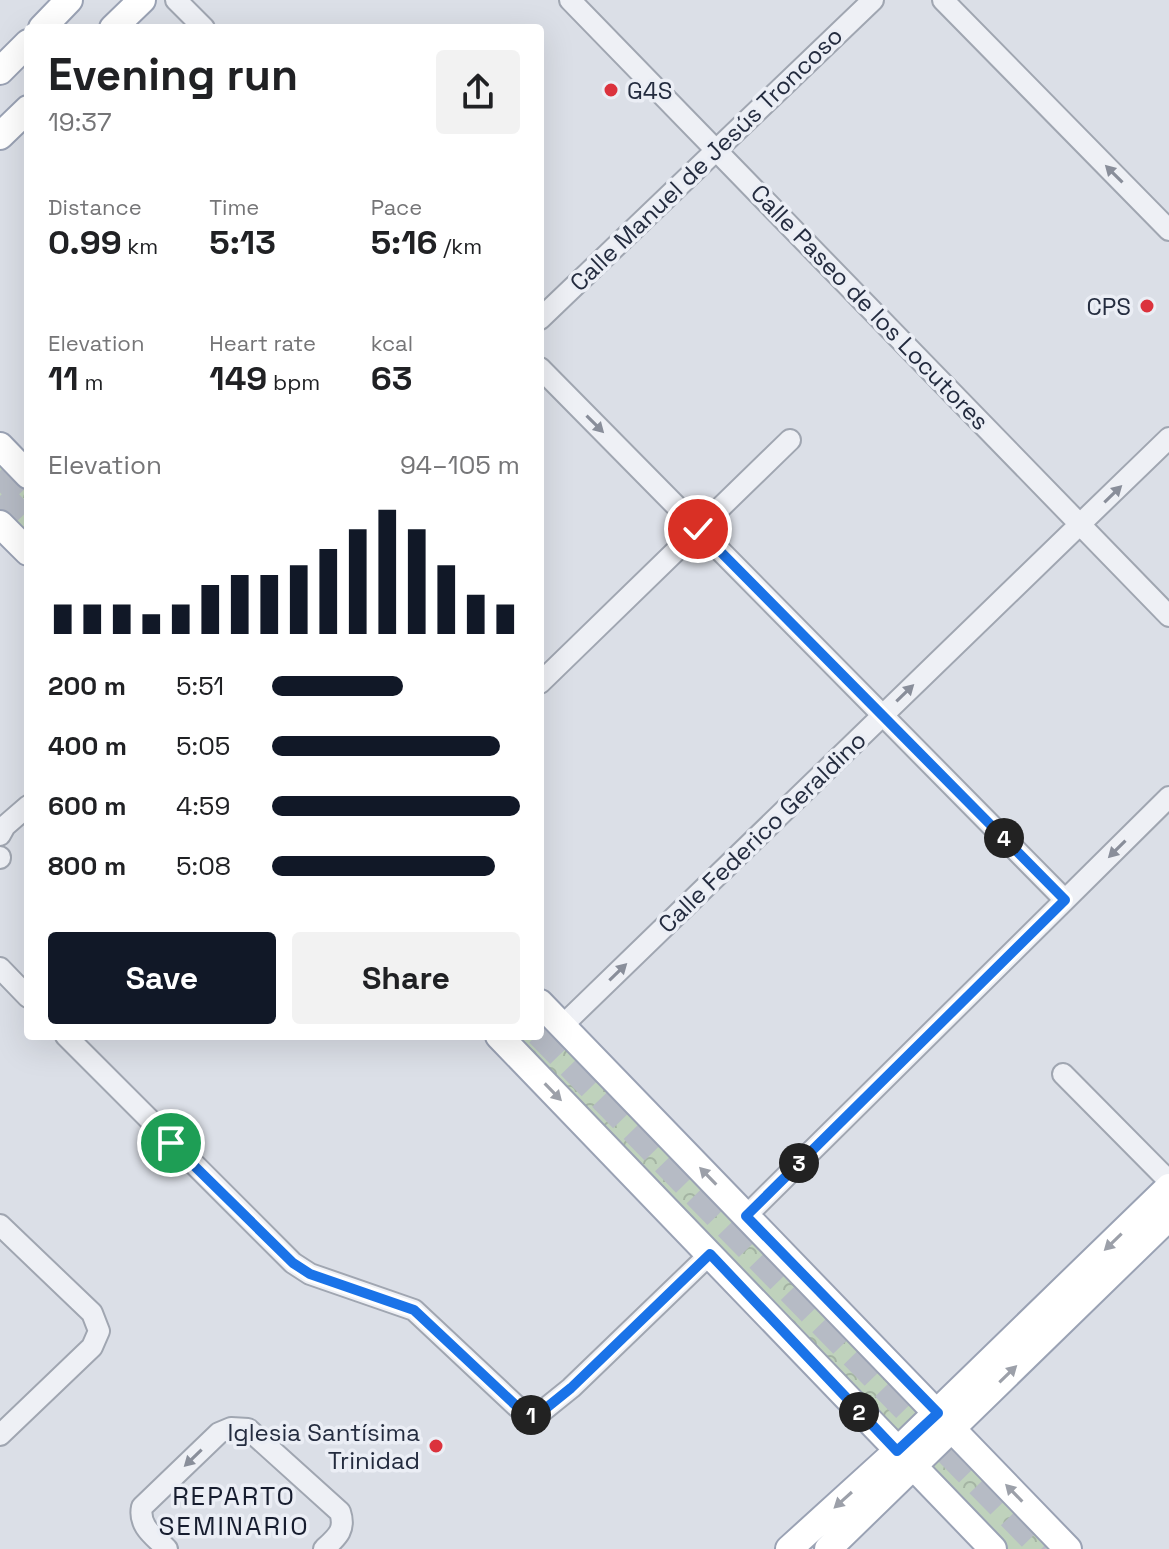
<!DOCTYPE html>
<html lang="en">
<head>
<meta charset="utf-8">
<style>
  :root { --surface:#fff; --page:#f2f2f2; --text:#202124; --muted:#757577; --accent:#111827 }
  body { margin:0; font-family:"Space Grotesk",sans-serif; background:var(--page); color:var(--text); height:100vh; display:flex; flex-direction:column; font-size:30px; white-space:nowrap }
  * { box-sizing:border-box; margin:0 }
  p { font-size:26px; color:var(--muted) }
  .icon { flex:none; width:44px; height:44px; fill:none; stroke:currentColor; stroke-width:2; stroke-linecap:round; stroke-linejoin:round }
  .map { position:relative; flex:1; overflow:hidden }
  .details { position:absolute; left:24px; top:24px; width:520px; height:1016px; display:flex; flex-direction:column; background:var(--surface); border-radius:8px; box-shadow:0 8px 32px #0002 }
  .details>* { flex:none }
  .pin { position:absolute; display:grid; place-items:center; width:68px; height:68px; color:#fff; margin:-34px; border:4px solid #fff; border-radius:50%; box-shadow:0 2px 8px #0007 }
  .km { position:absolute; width:40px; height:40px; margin:-20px; border-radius:50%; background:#222; color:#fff; font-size:22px; line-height:40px; text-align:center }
  .round { display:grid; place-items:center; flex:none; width:84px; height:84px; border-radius:8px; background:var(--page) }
  .headline { display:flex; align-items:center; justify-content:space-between; height:136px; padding:0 24px }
  h1 { font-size:44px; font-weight:700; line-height:60px }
  .metrics { display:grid; grid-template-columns:repeat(3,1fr); gap:12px; height:136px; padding:8px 24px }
  .metrics div { display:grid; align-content:center }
  .metrics b { font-size:34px; font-weight:700 }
  .metrics small { font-size:22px; font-weight:400 }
  .metrics p { font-size:22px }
  .chart { height:224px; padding:16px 24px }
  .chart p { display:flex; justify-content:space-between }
  .chart svg { width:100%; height:144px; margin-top:8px; stroke:var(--accent); stroke-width:6 }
  .primary-button { display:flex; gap:16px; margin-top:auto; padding:16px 24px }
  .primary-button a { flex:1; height:92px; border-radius:8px; background:var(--accent); color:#fff; font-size:32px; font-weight:700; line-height:92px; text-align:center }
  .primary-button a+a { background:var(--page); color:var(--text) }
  ul { padding:0 24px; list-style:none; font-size:26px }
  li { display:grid; grid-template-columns:128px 96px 1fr; align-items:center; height:60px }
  li i { height:20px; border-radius:10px; background:var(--accent) }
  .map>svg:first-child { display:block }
  .forest { fill:url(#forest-crowns) }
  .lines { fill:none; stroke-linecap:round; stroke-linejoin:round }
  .highway-tunnel { stroke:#b6bbc5; stroke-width:30; stroke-dasharray:30 15; stroke-linecap:butt }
  .minor-casing { stroke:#a0a6b1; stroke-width:24 }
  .major-casing { stroke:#9aa2b4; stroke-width:30 }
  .minor { stroke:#eef0f5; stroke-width:20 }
  .major { stroke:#fff; stroke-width:26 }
  .oneway { fill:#898e9a }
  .oneway2 { fill:#9ca0a9 }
  .route-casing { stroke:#fff; stroke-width:16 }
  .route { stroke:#1a73e8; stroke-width:10 }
  .poi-dot { fill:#db323d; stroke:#ebeef5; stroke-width:3 }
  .labels { text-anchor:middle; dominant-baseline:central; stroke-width:7; stroke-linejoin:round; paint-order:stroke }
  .poi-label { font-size:24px; fill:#242c3f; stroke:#ebeef5; text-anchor:end }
  .street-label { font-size:24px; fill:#242c3f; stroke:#ebeef5 }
  .neighbourhood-label { font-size:26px; letter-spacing:2px; fill:#171d2f; stroke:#ebeef5 }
</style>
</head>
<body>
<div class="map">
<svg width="1169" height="1549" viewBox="0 0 1169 1549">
  <defs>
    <pattern id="forest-crowns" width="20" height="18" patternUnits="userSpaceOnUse" patternTransform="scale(2)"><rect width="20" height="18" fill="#bfd2bc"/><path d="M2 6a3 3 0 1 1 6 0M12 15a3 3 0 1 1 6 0" fill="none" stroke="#a4b4a3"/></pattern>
  </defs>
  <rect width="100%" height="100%" fill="#dbdfe7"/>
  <path class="forest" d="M0,454L28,483V545L0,517Z
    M540,1011L1062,1549H1003L506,1036H540Z"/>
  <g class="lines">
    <path class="highway-tunnel" d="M0,471L28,500
      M0,496L28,525
      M540,1032L1045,1549"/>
    <defs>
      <path id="minor" d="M176,0L204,28
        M570,0L1169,616
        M943,0L1169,230
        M540,319L873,0
        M540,368L1065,900
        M540,683L790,440
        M0,835L5,826L28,806
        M0,857V858
        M0,968L28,997
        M562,1026L1169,438
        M66,1036L293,1263L310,1274L414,1310L526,1415L540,1413L571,1388L710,1254
        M1063,1074L1169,1181
        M746,1216L1169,797
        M0,1225L92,1313L99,1331L92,1347L0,1435
        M167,1549C154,1536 138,1526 142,1507L219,1433L231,1428L248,1429L340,1512C346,1530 337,1537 324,1549"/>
      <path id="major" d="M42,28L69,0
        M113,28L142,0
        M0,71L28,43
        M0,136L28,109
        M0,446L28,475
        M0,524L28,552
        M540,1003L1068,1549
        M499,1036L993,1549
        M789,1549L897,1451L1169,1187
        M828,1549L1169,1217"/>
    </defs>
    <use href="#minor" class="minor-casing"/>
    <use href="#major" class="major-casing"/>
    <use href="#minor" class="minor"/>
    <use href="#major" class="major"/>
  </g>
  <defs><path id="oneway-solid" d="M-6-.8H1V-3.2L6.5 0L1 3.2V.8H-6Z" transform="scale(2)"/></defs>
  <g class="oneway">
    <use href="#oneway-solid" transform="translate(1114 174) rotate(-135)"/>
    <use href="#oneway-solid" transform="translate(595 424) rotate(45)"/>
    <use href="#oneway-solid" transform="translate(1113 494) rotate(-44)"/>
    <use href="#oneway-solid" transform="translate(905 693) rotate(-44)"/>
    <use href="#oneway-solid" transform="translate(1117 849) rotate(135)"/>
    <use href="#oneway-solid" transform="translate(618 972) rotate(-44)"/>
    <use href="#oneway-solid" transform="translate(193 1458) rotate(136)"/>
  </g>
  <g class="oneway2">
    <use href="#oneway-solid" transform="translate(553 1092) rotate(46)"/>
    <use href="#oneway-solid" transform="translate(708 1176) rotate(-134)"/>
    <use href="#oneway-solid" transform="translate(1113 1242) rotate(136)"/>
    <use href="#oneway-solid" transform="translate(1008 1374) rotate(-44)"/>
    <use href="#oneway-solid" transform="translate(1014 1493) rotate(-134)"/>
    <use href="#oneway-solid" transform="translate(843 1500) rotate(138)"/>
  </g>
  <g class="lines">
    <defs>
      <path id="route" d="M171,1143L293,1263L310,1274L414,1310L526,1415L540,1413L571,1388L710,1254L897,1451L938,1413L746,1216L1065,900L698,529"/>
    </defs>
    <use href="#route" class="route-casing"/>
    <use href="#route" class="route"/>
  </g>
  <g class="poi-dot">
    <circle cx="611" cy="90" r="8"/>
    <circle cx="1147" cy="306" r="8"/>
    <circle cx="436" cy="1446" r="8"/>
  </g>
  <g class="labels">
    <g class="poi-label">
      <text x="627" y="90" text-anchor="start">G4S</text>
      <text x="1131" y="306">CPS</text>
      <text x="420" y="1432">Iglesia Santísima<tspan x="420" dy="28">Trinidad</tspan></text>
    </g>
    <g class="street-label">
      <text transform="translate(706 159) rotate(-44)">Calle Manuel de Jesús Troncoso</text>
      <text transform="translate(870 307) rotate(46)">Calle Paseo de los Locutores</text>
      <text transform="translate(762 832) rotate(-44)">Calle Federico Geraldino</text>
    </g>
    <g class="neighbourhood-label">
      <text x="234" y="1496">REPARTO<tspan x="234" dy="30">SEMINARIO</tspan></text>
    </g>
  </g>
</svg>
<div class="pin" style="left:171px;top:1143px;background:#1e9e55"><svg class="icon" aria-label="arrive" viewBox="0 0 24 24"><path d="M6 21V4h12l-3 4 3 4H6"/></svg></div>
<div class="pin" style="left:698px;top:529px;background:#d93025"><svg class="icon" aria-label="check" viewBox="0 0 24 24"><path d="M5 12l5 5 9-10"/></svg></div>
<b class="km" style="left:531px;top:1415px">1</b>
<b class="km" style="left:859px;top:1412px">2</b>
<b class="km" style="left:799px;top:1163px">3</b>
<b class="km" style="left:1004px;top:838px">4</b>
<section class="details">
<div class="headline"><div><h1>Evening run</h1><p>19:37</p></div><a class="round"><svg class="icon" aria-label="share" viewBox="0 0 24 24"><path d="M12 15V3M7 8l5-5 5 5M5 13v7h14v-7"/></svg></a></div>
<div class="metrics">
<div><p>Distance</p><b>0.99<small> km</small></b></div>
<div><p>Time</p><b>5:13</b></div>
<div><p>Pace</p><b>5:16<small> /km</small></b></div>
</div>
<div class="metrics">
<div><p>Elevation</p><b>11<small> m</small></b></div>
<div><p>Heart rate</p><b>149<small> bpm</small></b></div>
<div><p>kcal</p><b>63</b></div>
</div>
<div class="chart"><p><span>Elevation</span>94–105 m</p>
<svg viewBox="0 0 160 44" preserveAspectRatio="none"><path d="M5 44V35M15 44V35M25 44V35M35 44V38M45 44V35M55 44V29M65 44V26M75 44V26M85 44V23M95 44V18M105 44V12M115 44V6M125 44V12M135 44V23M145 44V32M155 44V35"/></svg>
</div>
<ul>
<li><b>200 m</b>5:51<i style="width:53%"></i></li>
<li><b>400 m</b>5:05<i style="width:92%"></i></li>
<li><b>600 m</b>4:59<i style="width:100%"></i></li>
<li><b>800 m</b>5:08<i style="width:90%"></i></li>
</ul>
<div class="primary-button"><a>Save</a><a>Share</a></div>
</section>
</div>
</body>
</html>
